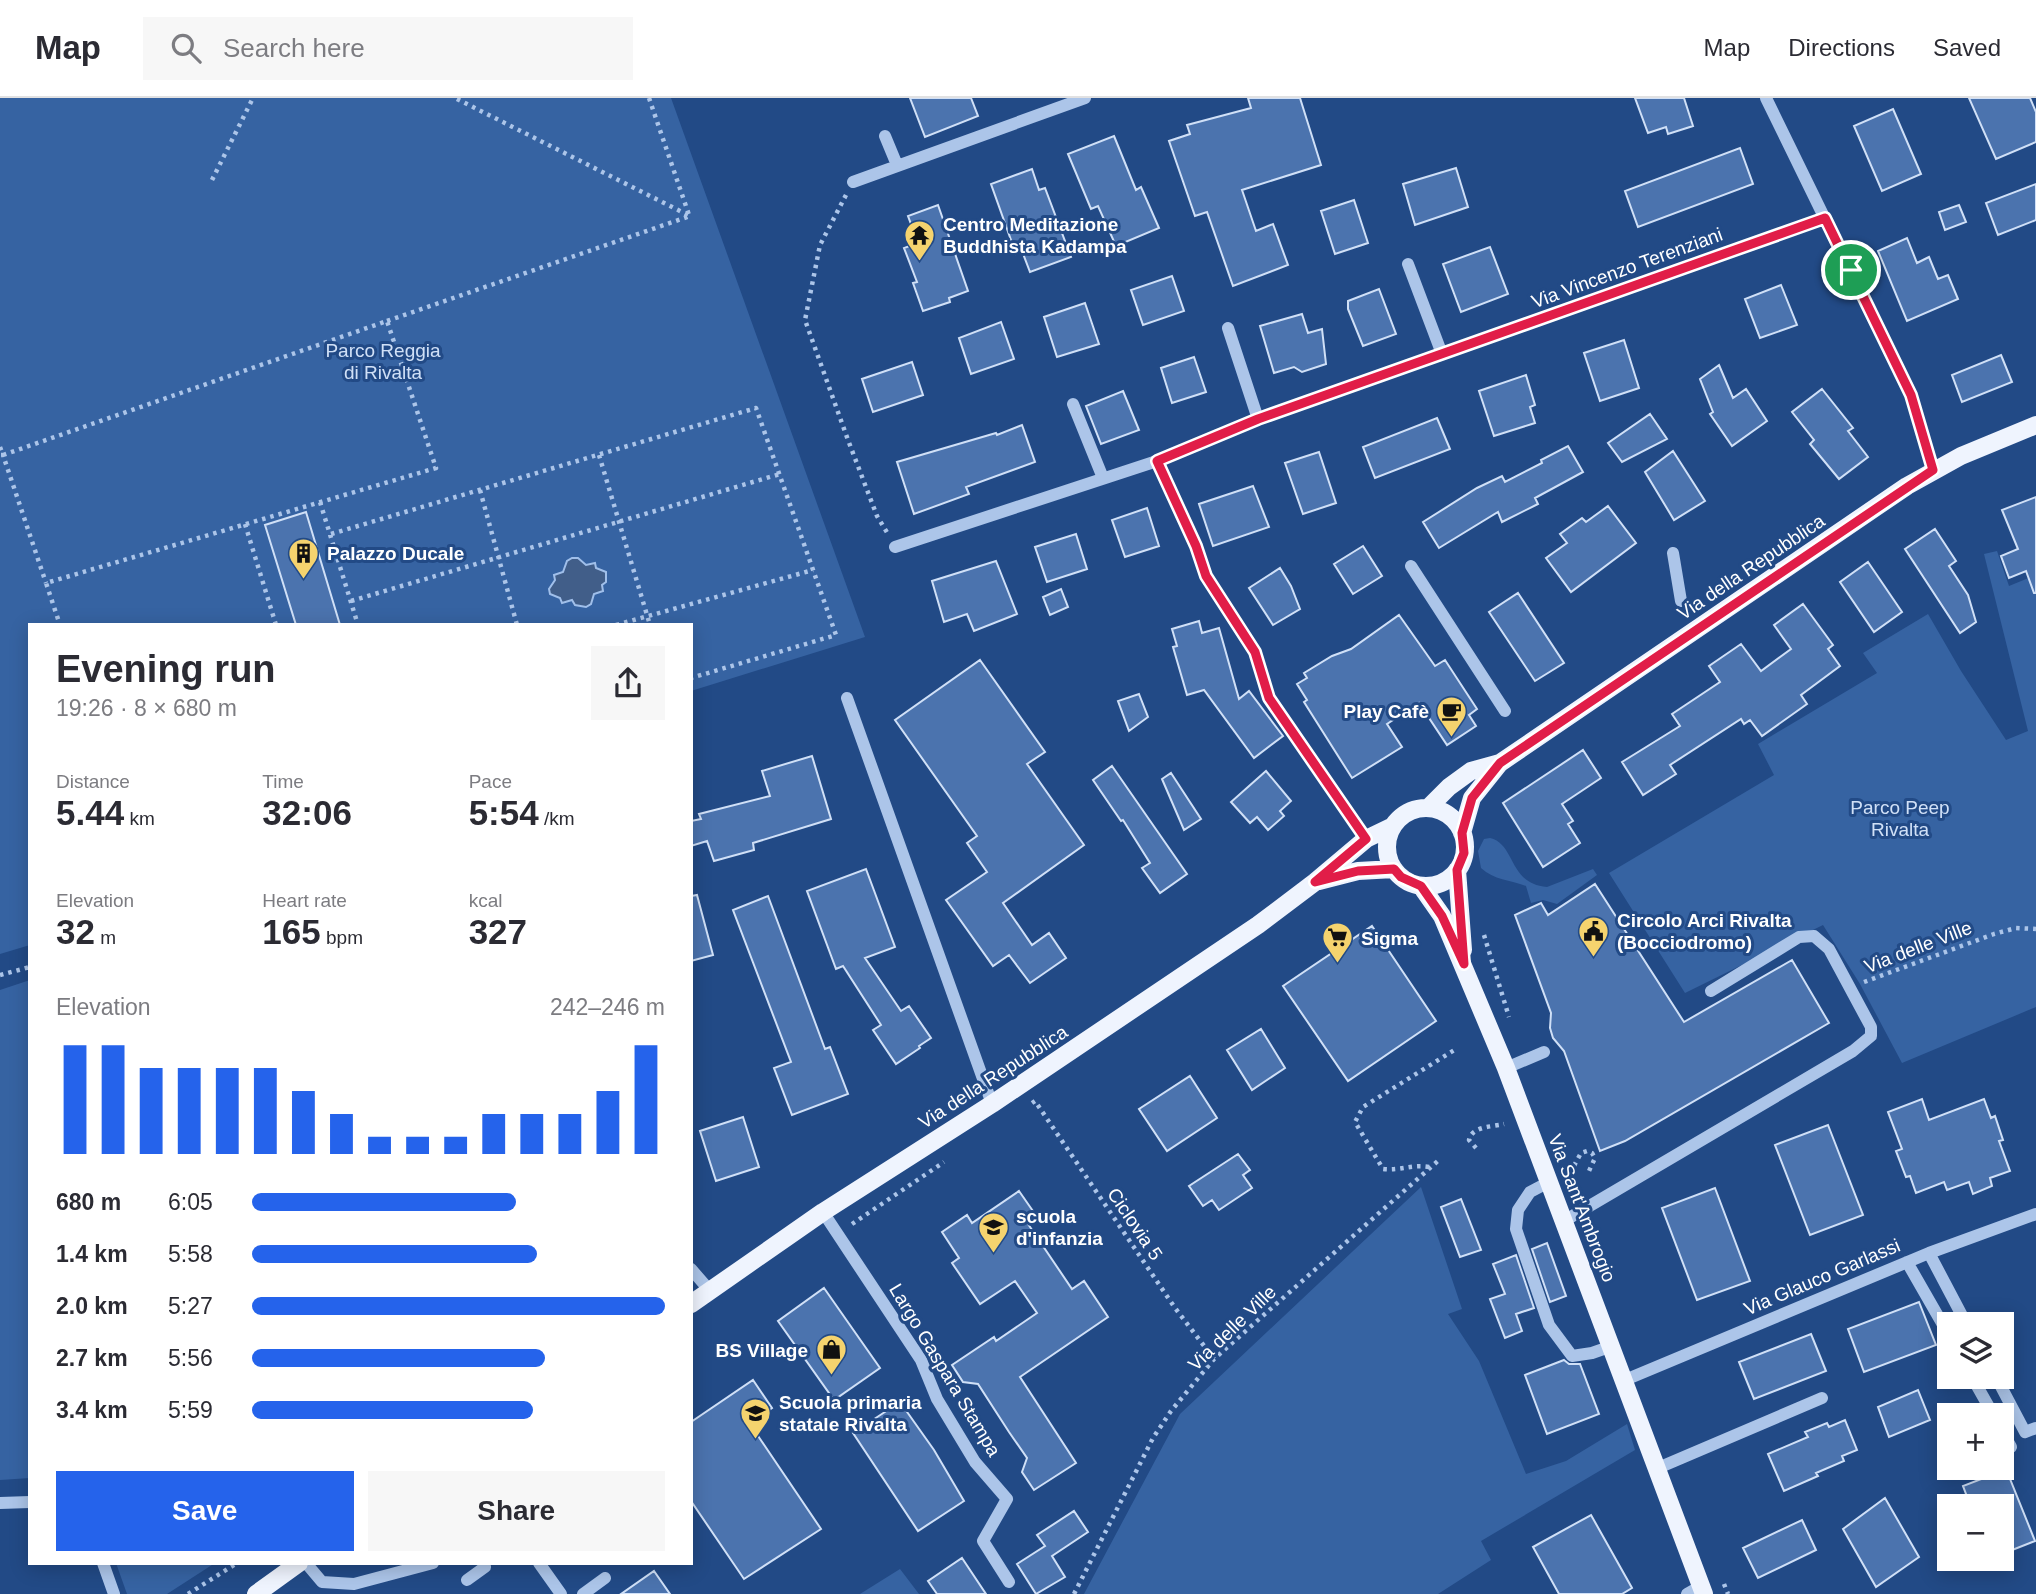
<!DOCTYPE html>
<html lang="en">
<head>
<meta charset="utf-8">
<style>
  :root { --surface:#fff; --page:#f7f7f7; --text:#2b2b33; --muted:#7c7c81; --line:#e1e1e2; --accent:#2563eb }
  body { margin:0; font-family:Helvetica,sans-serif; background:var(--page); color:var(--text); height:100vh; display:flex; flex-direction:column; font-size:26px; white-space:nowrap }
  * { box-sizing:border-box; margin:0 }
  p { font-size:23px; color:var(--muted) }
  .icon { flex:none; width:38px; height:38px; fill:none; stroke:currentColor; stroke-width:2; stroke-linecap:round; stroke-linejoin:round }
  .map { position:relative; flex:1; overflow:hidden }
  .details { position:absolute; left:28px; top:525px; width:665px; height:942px; display:flex; flex-direction:column; background:var(--surface); border-radius:0px; box-shadow:0 4px 18px #0003 }
  .details>* { flex:none }
  .controls { position:absolute; left:1937px; top:1214px; display:grid; gap:14px }
  .controls a { display:grid; place-items:center; width:77px; height:77px; border-radius:0px; background:var(--surface); box-shadow:0 4px 18px #0003; font-size:35px }
  .pin { position:absolute; display:grid; place-items:center; width:60px; height:60px; color:#fff; margin:-30px; border:4px solid #fff; border-radius:50%; box-shadow:0 2px 7px #0007 }
  .round { display:grid; place-items:center; flex:none; width:74px; height:74px; border-radius:0px; background:var(--page) }
  .headline { display:flex; align-items:center; justify-content:space-between; height:119px; padding:0 28px }
  h1 { font-size:38px; font-weight:700; line-height:52px }
  .stats { display:grid; grid-template-columns:repeat(3,1fr); gap:10px; height:119px; padding:7px 28px }
  .stats div { display:grid; align-content:center }
  .stats b { font-size:35px; font-weight:700 }
  .stats small { font-size:19px; font-weight:400 }
  .stats p { font-size:19px }
  .chart { height:196px; padding:14px 28px }
  .chart p { display:flex; justify-content:space-between }
  .chart svg { width:100%; height:126px; margin-top:7px; stroke:var(--accent); stroke-width:6 }
  .cta { display:flex; gap:14px; margin-top:auto; padding:14px 28px }
  .cta a { flex:1; height:80px; border-radius:0px; background:var(--accent); color:#fff; font-size:28px; font-weight:700; line-height:80px; text-align:center }
  .cta a+a { background:var(--page); color:var(--text) }
  ul { padding:0 28px; list-style:none; font-size:23px }
  li { display:grid; grid-template-columns:112px 84px 1fr; align-items:center; height:52px }
  li i { height:18px; border-radius:9px; background:var(--accent) }
  header { display:flex; align-items:center; gap:42px; box-sizing:border-box; height:98px; padding:0 35px; background:var(--surface); border-bottom:2px solid var(--line) }
  header strong { font-size:33px }
  nav { display:flex; gap:38px; margin-inline-start:auto; font-size:24px }
  .search { width:490px; height:63px; background:var(--page); display:flex; align-items:center; gap:18px; box-sizing:border-box; padding:0 24px; border-radius:0px; color:var(--muted); font-size:26px }
  .map>svg:first-child { display:block }
  .green { fill:#3663a2 }
  .water { fill:#415e89; stroke:#a0bfea; stroke-width:2 }
  .building { fill:#4b73ae; stroke:#d0e0f7; stroke-width:2 }
  .lines { fill:none; stroke-linecap:round; stroke-linejoin:round }
  .path { stroke:#acc5e9; stroke-width:4.5; stroke-dasharray:3.5 5; stroke-linecap:butt }
  .minor { stroke:#acc5e9; stroke-width:12 }
  .major { stroke:#eff4fe; stroke-width:18 }
  .route-casing { stroke:#fff; stroke-width:14 }
  .route { stroke:#e11d48; stroke-width:9 }
  .labels { text-anchor:middle; dominant-baseline:central; stroke-width:6; stroke-linejoin:round; paint-order:stroke }
  .poi-label { font-size:19px; font-weight:bold; fill:#fff; stroke:#224a86; text-anchor:start }
  .street-label { font-size:19px; fill:#fff; stroke:#224a86 }
  .park-label { font-size:19px; fill:#d0e0f7; stroke:#224a86 }
</style>
</head>
<body>
<header>
<strong>Map</strong>
<div class="search"><svg class="icon" aria-label="search" viewBox="0 0 24 24"><circle cx="10" cy="10" r="6"/><path d="M15 15l6 6"/></svg>Search here</div>
<nav><a>Map</a><a>Directions</a><a>Saved</a></nav>
</header>
<div class="map">
<svg width="2036" height="1496" viewBox="0 0 2036 1496">
  <rect width="100%" height="100%" fill="#224a86"/>
  <path class="green" d="M0,0H671L865,539L691,593V527H30V847L0,856Z
    M1997,453L2009,488L2036,477V909L1902,965L1860,886L1823,827L1685,895L1609,775L1774,677L1758,646L1877,575L1863,555L1928,516L1961,573L2006,642L2028,633L1984,456Z
    M1490,740C1516,746 1508,786 1547,789L1593,771L1597,777L1557,806L1543,802L1531,805L1526,788C1510,782 1494,782 1481,770L1478,753L1484,741Z
    M30,882V1380L0,1382V892Z
    M1421,1089L1462,1211L1448,1216L1479,1263L1526,1376L1566,1363L1627,1326L1635,1352L1481,1443L1491,1462L1438,1496H1084L1180,1316Z
    M116,1465H215L167,1496H127Z
    M900,1471L919,1496H860Z"/>
  <path class="water" d="M572,460H578L586,467L595,465L596,470L606,474V484L602,487L603,493L594,496L591,506L586,509L575,507L572,502L562,505L560,500L550,496L549,491L555,482L554,477L563,474L567,463Z"/>
  <path class="building" d="M910,0H971L978,18L925,39Z
    M1248,0H1300L1321,67L1242,92L1256,133L1273,126L1288,167L1233,188L1207,114L1195,118L1169,43L1190,36L1187,27L1251,10Z
    M1635,0H1684L1693,28L1668,36L1666,29L1648,35Z
    M1969,0H2030L2036,14V44L1996,61Z
    M1893,11L1921,76L1882,93L1854,28Z
    M1114,38L1136,92L1141,89L1159,130L1116,148L1098,108L1091,111L1068,56Z
    M1740,50L1753,86L1638,129L1625,93Z
    M1456,70L1468,109L1415,127L1403,86Z
    M1032,71L1039,92L1045,90L1071,159L1030,174L1022,153L1016,156L991,86Z
    M2036,86V122L1998,137L1986,105Z
    M1354,102L1368,145L1335,156L1321,113Z
    M938,107L968,193L949,200L950,204L923,213L913,185L917,184L904,150L918,145L908,118Z
    M1959,107L1966,124L1945,132L1939,114Z
    M1907,140L1917,165L1929,159L1938,181L1948,177L1958,201L1907,223L1878,153Z
    M1490,149L1508,196L1461,214L1443,166Z
    M1172,178L1184,213L1143,227L1131,192Z
    M1781,187L1797,227L1760,240L1745,201Z
    M1379,191L1396,236L1363,248L1348,211V203Z
    M1085,205L1099,246L1057,259L1044,219Z
    M1302,216L1308,235L1322,231L1326,266L1302,274L1294,269L1274,275L1260,228Z
    M1001,224L1014,261L971,276L959,240Z
    M1624,242L1639,290L1600,303L1584,255Z
    M2001,257L2012,284L1962,304L1952,277Z
    M1194,259L1206,294L1172,305L1161,270Z
    M912,264L923,297L873,314L862,281Z
    M1719,267L1733,300L1746,291L1767,323L1732,348L1710,316L1713,314L1700,281Z
    M1526,277L1535,307L1530,309L1535,325L1494,338L1479,293Z
    M1822,291L1853,330L1848,333L1868,359L1839,381L1810,346L1814,342L1792,314Z
    M1123,293L1139,332L1101,346L1086,308Z
    M1650,316L1667,341L1622,364L1608,345Z
    M1437,320L1450,351L1375,380L1363,349Z
    M1022,327L1035,364L966,389L969,396L914,416L897,364L996,335L997,337Z
    M1568,348L1583,374L1535,400L1538,406L1502,424L1498,414L1439,450L1423,424L1477,390L1502,378L1505,384L1542,365L1541,362Z
    M1673,353L1705,403L1674,422L1645,374Z
    M1319,354L1336,405L1303,416L1285,365Z
    M1253,388L1269,429L1213,448L1199,406Z
    M2036,399V495H2034L2026,473L2009,480L2001,458L2018,451L2002,412Z
    M1608,408L1636,445L1571,494L1546,460L1567,445L1560,436L1582,420L1586,424Z
    M1147,410L1159,448L1125,459L1112,422Z
    M306,414L340,527H296L265,427Z
    M1935,431L1956,463L1949,468L1968,497L1976,524L1960,535L1905,451Z
    M1076,436L1087,471L1047,484L1035,449Z
    M1363,448L1382,478L1353,496L1334,466Z
    M996,463L1017,516L974,533L967,516L944,524L932,483Z
    M1868,464L1902,514L1874,534L1840,484Z
    M1280,470L1291,488L1300,511L1273,527L1249,490Z
    M1061,491L1068,509L1050,517L1043,499Z
    M1518,495L1564,565L1535,583L1489,514Z
    M1803,506L1833,547L1828,551L1840,568L1801,597L1807,606L1762,638L1750,622L1744,626L1741,621L1670,667L1676,676L1643,697L1622,664L1680,628L1672,616L1720,584L1709,568L1741,546L1761,573L1791,551L1774,527Z
    M1399,517L1435,568L1445,562L1477,611L1469,617L1476,628L1447,647L1419,605L1387,626L1402,649L1352,680L1304,604L1307,602L1297,586L1307,580L1304,575L1332,558L1351,551Z
    M1199,523L1202,535L1219,530L1239,601L1249,593L1283,638L1254,660L1204,592L1187,597L1173,549L1177,548L1172,531Z
    M980,562L1045,654L1027,666L1084,747L1003,805L1032,847L1049,835L1066,860L1030,885L1009,857L993,868L946,802L987,774L967,745L977,738L895,622Z
    M1139,596L1148,619L1129,633L1118,603Z
    M1583,652L1601,680L1562,706L1573,723L1568,726L1580,745L1543,769L1503,705Z
    M812,658L831,721L753,745L754,752L714,763L707,743L691,748V723L701,721L699,716L770,698L762,673Z
    M1112,668L1187,776L1160,795L1142,770L1150,765L1123,722L1121,723L1093,682Z
    M1266,673L1291,703L1280,713L1284,718L1268,732L1257,719L1250,725L1231,704Z
    M1171,675L1201,721L1184,732L1162,681Z
    M866,771L895,849L865,860L901,913L909,908L931,940L919,948L920,950L896,966L873,932L881,927L843,868L836,871L807,793Z
    M1595,786L1684,924L1792,862L1829,925L1625,1043L1600,1053L1564,953L1553,940L1550,930L1551,915L1515,817L1541,805L1548,817Z
    M697,797L713,857L691,863V798Z
    M768,798L825,951L830,949L848,996L792,1017L774,970L791,964L733,812Z
    M1372,828L1436,923L1348,983L1283,888Z
    M1261,931L1285,970L1252,992L1227,952Z
    M1190,978L1217,1020L1167,1053L1139,1011Z
    M1922,1001L1929,1022L1984,1001L1991,1020L1995,1018L2003,1042L1999,1043L2010,1073L1990,1080L1992,1088L1973,1096L1969,1084L1947,1092L1944,1084L1916,1095L1910,1078L1906,1079L1896,1053L1902,1051L1888,1014Z
    M743,1019L759,1069L716,1083L700,1033Z
    M1828,1027L1863,1117L1810,1137L1775,1047Z
    M1238,1056L1250,1072L1243,1077L1252,1090L1219,1112L1212,1102L1203,1108L1189,1088Z
    M1715,1090L1750,1183L1697,1202L1662,1110Z
    M1019,1093L1035,1116L1026,1123L1072,1191L1084,1183L1108,1219L1020,1279L1076,1365L1034,1392L1022,1374L1027,1360L1009,1334L978,1286L963,1284L952,1267L994,1239L996,1243L1037,1215L1015,1183L980,1206L952,1165L959,1160L942,1134L967,1117L972,1125Z
    M1461,1101L1481,1152L1460,1159L1441,1109Z
    M1547,1145L1566,1198L1550,1204L1532,1151Z
    M1516,1157L1534,1210L1516,1216L1522,1233L1505,1240L1490,1201L1505,1196L1493,1166Z
    M824,1190L880,1270L834,1302L778,1223Z
    M1919,1204L1936,1247L1864,1274L1848,1231Z
    M1811,1236L1826,1273L1754,1301L1739,1264Z
    M1564,1262L1569,1266H1580L1599,1316L1547,1336L1525,1277Z
    M753,1282L772,1310L750,1326L821,1431L744,1481L691,1403V1324Z
    M1918,1292L1930,1322L1889,1339L1878,1309Z
    M900,1304L934,1352L964,1403L918,1433L853,1335Z
    M1845,1322L1857,1352L1842,1358L1844,1363L1816,1375L1818,1378L1784,1393L1768,1356L1808,1339L1805,1334L1827,1325L1829,1329Z
    M2002,1361L2035,1443L2002,1456V1409H1971L1963,1388L2002,1373Z
    M1885,1400L1919,1459L1876,1489L1843,1431Z
    M1074,1413L1088,1434L1052,1458L1065,1479L1036,1496L1017,1466L1045,1448L1037,1437Z
    M1591,1417L1632,1490L1622,1496H1559L1533,1449Z
    M1802,1422L1816,1452L1758,1480L1743,1450Z
    M962,1460L986,1496H937L928,1483Z
    M654,1473L670,1496H621Z"/>
  <g class="lines">
    <path class="path" d="M649,0L689,117
      M212,82L253,0
      M846,97L820,147L805,222L848,342L877,418L888,436
      M387,223L690,118L455,0
      M0,349L3,357L387,223L436,370L46,485L60,527
      M1,357H3L46,485
      M599,357L650,527
      M1164,378L1196,448L1206,478L1255,554L1266,586
      M480,392L517,527
      M320,404L358,527
      M245,426L276,527
      M331,436L756,310L836,537L691,580
      M351,503L780,376
      M616,527L813,472
      M1484,837L1509,919
      M0,877L30,869
      M1864,884L1994,836L2016,830L2036,831
      M1032,1005L1035,1003L1175,1210L1214,1261
      M1476,1050L1469,1042C1472,1028 1492,1029 1504,1026
      M1429,1069C1412,1066 1400,1073 1383,1071L1355,1024L1363,1009L1456,951
      M1570,1075L1581,1055L1587,1053L1592,1055L1595,1060L1589,1073
      M1571,1077L1578,1095
      M852,1126L944,1064
      M1590,1126L1600,1154
      M1724,1486L1728,1496
      M188,1496L237,1465
      M1074,1496L1153,1340L1171,1313L1214,1261L1439,1062"/>
    <path class="minor" d="M1766,0L1911,297L1933,372
      M885,38L897,67
      M853,84L1085,0
      M1408,166L1442,256
      M1228,230L1258,321
      M1073,306L1103,380
      M895,449L1157,363L1258,321L1825,120
      M1673,455L1681,503
      M1411,468L1505,613
      M847,600L992,1006
      M1269,600L1366,741
      M1506,970L1544,954
      M1549,1084L1530,1094L1518,1112L1516,1131L1549,1227L1572,1258L1592,1255L1612,1248
      M823,1114L921,1262L937,1301L975,1364L1007,1401L983,1443L1009,1484
      M1564,1123L1853,953L1871,938V929L1829,851L1814,838L1799,839L1711,893
      M1929,1155L1967,1227
      M1907,1164L1950,1239
      M691,1171L711,1194
      M1972,1279L1994,1318
      M1996,1279L2025,1334L2036,1330
      M1625,1282L1929,1155L2036,1116
      M2002,1333L2011,1349
      M1658,1370L1822,1300
      M0,1405L30,1404
      M103,1465L114,1496
      M306,1465L322,1484L354,1486L433,1465
      M539,1465L561,1496
      M467,1482L485,1469L484,1465
      M583,1496L605,1480
      M1687,1496L1701,1488"/>
    <path class="major" d="M1428,710L1449,689L1471,673L1500,665
      M1387 749a39 39 0 1 1 78 0a39 39 0 1 1-78 0Z
      M1462,735L1472,700L1500,665L1907,388L1961,358L2036,327
      M1457,772L1463,852
      M1319,783L1358,773L1394,771
      M1421,788L1442,818L1506,970L1704,1496
      M691,1206L823,1114L992,1006L1258,827L1315,784L1366,741L1393,728
      M256,1496L299,1465"/>
  </g>
  <g class="lines">
    <defs>
      <path id="route" d="M1825,120L1911,297L1933,372L1500,665L1472,700L1462,735L1464,755L1457,772L1464,866L1442,818L1421,788L1401,779L1394,771L1358,773L1315,784L1366,741L1269,600L1255,554L1206,478L1196,448L1157,363L1258,321Z"/>
    </defs>
    <use href="#route" class="route-casing"/>
    <use href="#route" class="route"/>
  </g>
  <defs>
    <symbol id="temple-pin" viewBox="-11 -11 22 30"><path d="M0 17L-7.5 6A9.5 9.5 0 1 1 7.5 6Z" fill="#f5d36e" stroke="#224a86"/><path d="M0-6L5-2H3V0L6.5 2.5H4V6H1.5V3h-3V6H-4V2.5H-6.5L-3 0V-2H-5Z" fill="#111"/></symbol>
    <symbol id="building-pin" viewBox="-11 -11 22 30"><path d="M0 17L-7.5 6A9.5 9.5 0 1 1 7.5 6Z" fill="#f5d36e" stroke="#224a86"/><path d="M-4-6H4V6H1V3H-1V6H-4ZM-2.5-4.3h1.7v1.8h-1.7ZM.8-4.3h1.7v1.8H.8ZM-2.5-1h1.7V.8h-1.7ZM.8-1h1.7V.8H.8Z" fill="#111"/></symbol>
    <symbol id="cafe-pin" viewBox="-11 -11 22 30"><path d="M0 17L-7.5 6A9.5 9.5 0 1 1 7.5 6Z" fill="#f5d36e" stroke="#224a86"/><path d="M-5.5-4.5H6V0H3Q3 3.5 0 3.5H-2.5Q-5.5 3.5-5.5 0ZM3-3.2v2h1.7v-2ZM-6 4.5H4V6H-6Z" fill="#111"/></symbol>
    <symbol id="civic-pin" viewBox="-11 -11 22 30"><path d="M0 17L-7.5 6A9.5 9.5 0 1 1 7.5 6Z" fill="#f5d36e" stroke="#224a86"/><path d="M-.6-6.5H3V-4.5H.6V-3L4-1V1h2V6H-6V1h2V-1L-.6-3ZM-1.2 2.5V6h2.4V2.5Z" fill="#111"/></symbol>
    <symbol id="supermarket-pin" viewBox="-11 -11 22 30"><path d="M0 17L-7.5 6A9.5 9.5 0 1 1 7.5 6Z" fill="#f5d36e" stroke="#224a86"/><path d="M-6-5.5h2.5l.6 2H6L4.5 2H-2.5L-4.4-4H-6ZM-1.5 3.2a1.3 1.3 0 1 0 .1 0ZM3 3.2a1.3 1.3 0 1 0 .1 0Z" fill="#111"/></symbol>
    <symbol id="school-pin" viewBox="-11 -11 22 30"><path d="M0 17L-7.5 6A9.5 9.5 0 1 1 7.5 6Z" fill="#f5d36e" stroke="#224a86"/><path d="M0-5L7-2L0 1L-7-2ZM-4 1L0 2.5L4 1V4Q0 6-4 4Z" fill="#111"/></symbol>
    <symbol id="shop-pin" viewBox="-11 -11 22 30"><path d="M0 17L-7.5 6A9.5 9.5 0 1 1 7.5 6Z" fill="#f5d36e" stroke="#224a86"/><path d="M-5-2.5h2.3a2.7 3.5 0 0 1 5.4 0H5L5.5 6h-11ZM-1.5-2.5h3a1.5 2.3 0 0 0-3 0Z" fill="#111"/></symbol>
  </defs>
  <g fill-rule="evenodd">
    <use href="#temple-pin" x="902" y="120" width="35" height="47"/>
    <use href="#building-pin" x="286" y="438" width="35" height="47"/>
    <use href="#cafe-pin" x="1434" y="596" width="35" height="47"/>
    <use href="#civic-pin" x="1576" y="816" width="35" height="47"/>
    <use href="#supermarket-pin" x="1320" y="822" width="35" height="47"/>
    <use href="#school-pin" x="976" y="1112" width="35" height="47"/>
    <use href="#shop-pin" x="814" y="1234" width="35" height="47"/>
    <use href="#school-pin" x="738" y="1298" width="35" height="47"/>
  </g>
  <g class="labels">
    <g class="poi-label">
      <text x="943" y="126">Centro Meditazione<tspan x="943" dy="22">Buddhista Kadampa</tspan></text>
      <text x="327" y="455">Palazzo Ducale</text>
      <text x="1429" y="613" text-anchor="end">Play Cafè</text>
      <text x="1617" y="822">Circolo Arci Rivalta<tspan x="1617" dy="22">(Bocciodromo)</tspan></text>
      <text x="1361" y="840">Sigma</text>
      <text x="1016" y="1118">scuola<tspan x="1016" dy="22">d'infanzia</tspan></text>
      <text x="808" y="1252" text-anchor="end">BS Village</text>
      <text x="779" y="1304">Scuola primaria<tspan x="779" dy="22">statale Rivalta</tspan></text>
    </g>
    <g class="street-label">
      <text transform="translate(1627 170) rotate(-20)">Via Vincenzo Terenziani</text>
      <text transform="translate(1751 469) rotate(-34)">Via della Repubblica</text>
      <text transform="translate(1918 849) rotate(-21)">Via delle Ville</text>
      <text transform="translate(993 979) rotate(-33)">Via della Repubblica</text>
      <text transform="translate(1582 1110) rotate(69)">Via Sant'Ambrogio</text>
      <text transform="translate(1135 1126) rotate(56)">Ciclovia 5</text>
      <text transform="translate(1822 1179) rotate(-23)">Via Glauco Garlassi</text>
      <text transform="translate(1232 1230) rotate(-44)">Via delle Ville</text>
      <text transform="translate(945 1272) rotate(59)">Largo Gaspara Stampa</text>
    </g>
    <g class="park-label">
      <text x="383" y="252">Parco Reggia<tspan x="383" dy="22">di Rivalta</tspan></text>
      <text x="1900" y="709">Parco Peep<tspan x="1900" dy="22">Rivalta</tspan></text>
    </g>
  </g>
</svg>
<div class="controls">
<a><svg class="icon" aria-label="layers" viewBox="0 0 24 24"><path d="M12 4l9 5-9 5-9-5zM3 14l9 5 9-5"/></svg></a>
<a>+</a>
<a>−</a>
</div>
<div class="pin" style="left:1851px;top:172px;background:#1e9e55"><svg class="icon" aria-label="arrive" viewBox="0 0 24 24"><path d="M6 21V4h12l-3 4 3 4H6"/></svg></div>
<section class="details">
<div class="headline"><div><h1>Evening run</h1><p>19:26 · 8 × 680 m</p></div><a class="round"><svg class="icon" aria-label="share" viewBox="0 0 24 24"><path d="M12 15V3M7 8l5-5 5 5M5 13v7h14v-7"/></svg></a></div>
<div class="stats">
<div><p>Distance</p><b>5.44<small> km</small></b></div>
<div><p>Time</p><b>32:06</b></div>
<div><p>Pace</p><b>5:54<small> /km</small></b></div>
</div>
<div class="stats">
<div><p>Elevation</p><b>32<small> m</small></b></div>
<div><p>Heart rate</p><b>165<small> bpm</small></b></div>
<div><p>kcal</p><b>327</b></div>
</div>
<div class="chart"><p><span>Elevation</span>242–246 m</p>
<svg viewBox="0 0 160 44" preserveAspectRatio="none"><path d="M5 44V6M15 44V6M25 44V14M35 44V14M45 44V14M55 44V14M65 44V22M75 44V30M85 44V38M95 44V38M105 44V38M115 44V30M125 44V30M135 44V30M145 44V22M155 44V6"/></svg>
</div>
<ul>
<li><b>680 m</b>6:05<i style="width:64%"></i></li>
<li><b>1.4 km</b>5:58<i style="width:69%"></i></li>
<li><b>2.0 km</b>5:27<i style="width:100%"></i></li>
<li><b>2.7 km</b>5:56<i style="width:71%"></i></li>
<li><b>3.4 km</b>5:59<i style="width:68%"></i></li>
</ul>
<div class="cta"><a>Save</a><a>Share</a></div>
</section>
</div>
</body>
</html>
